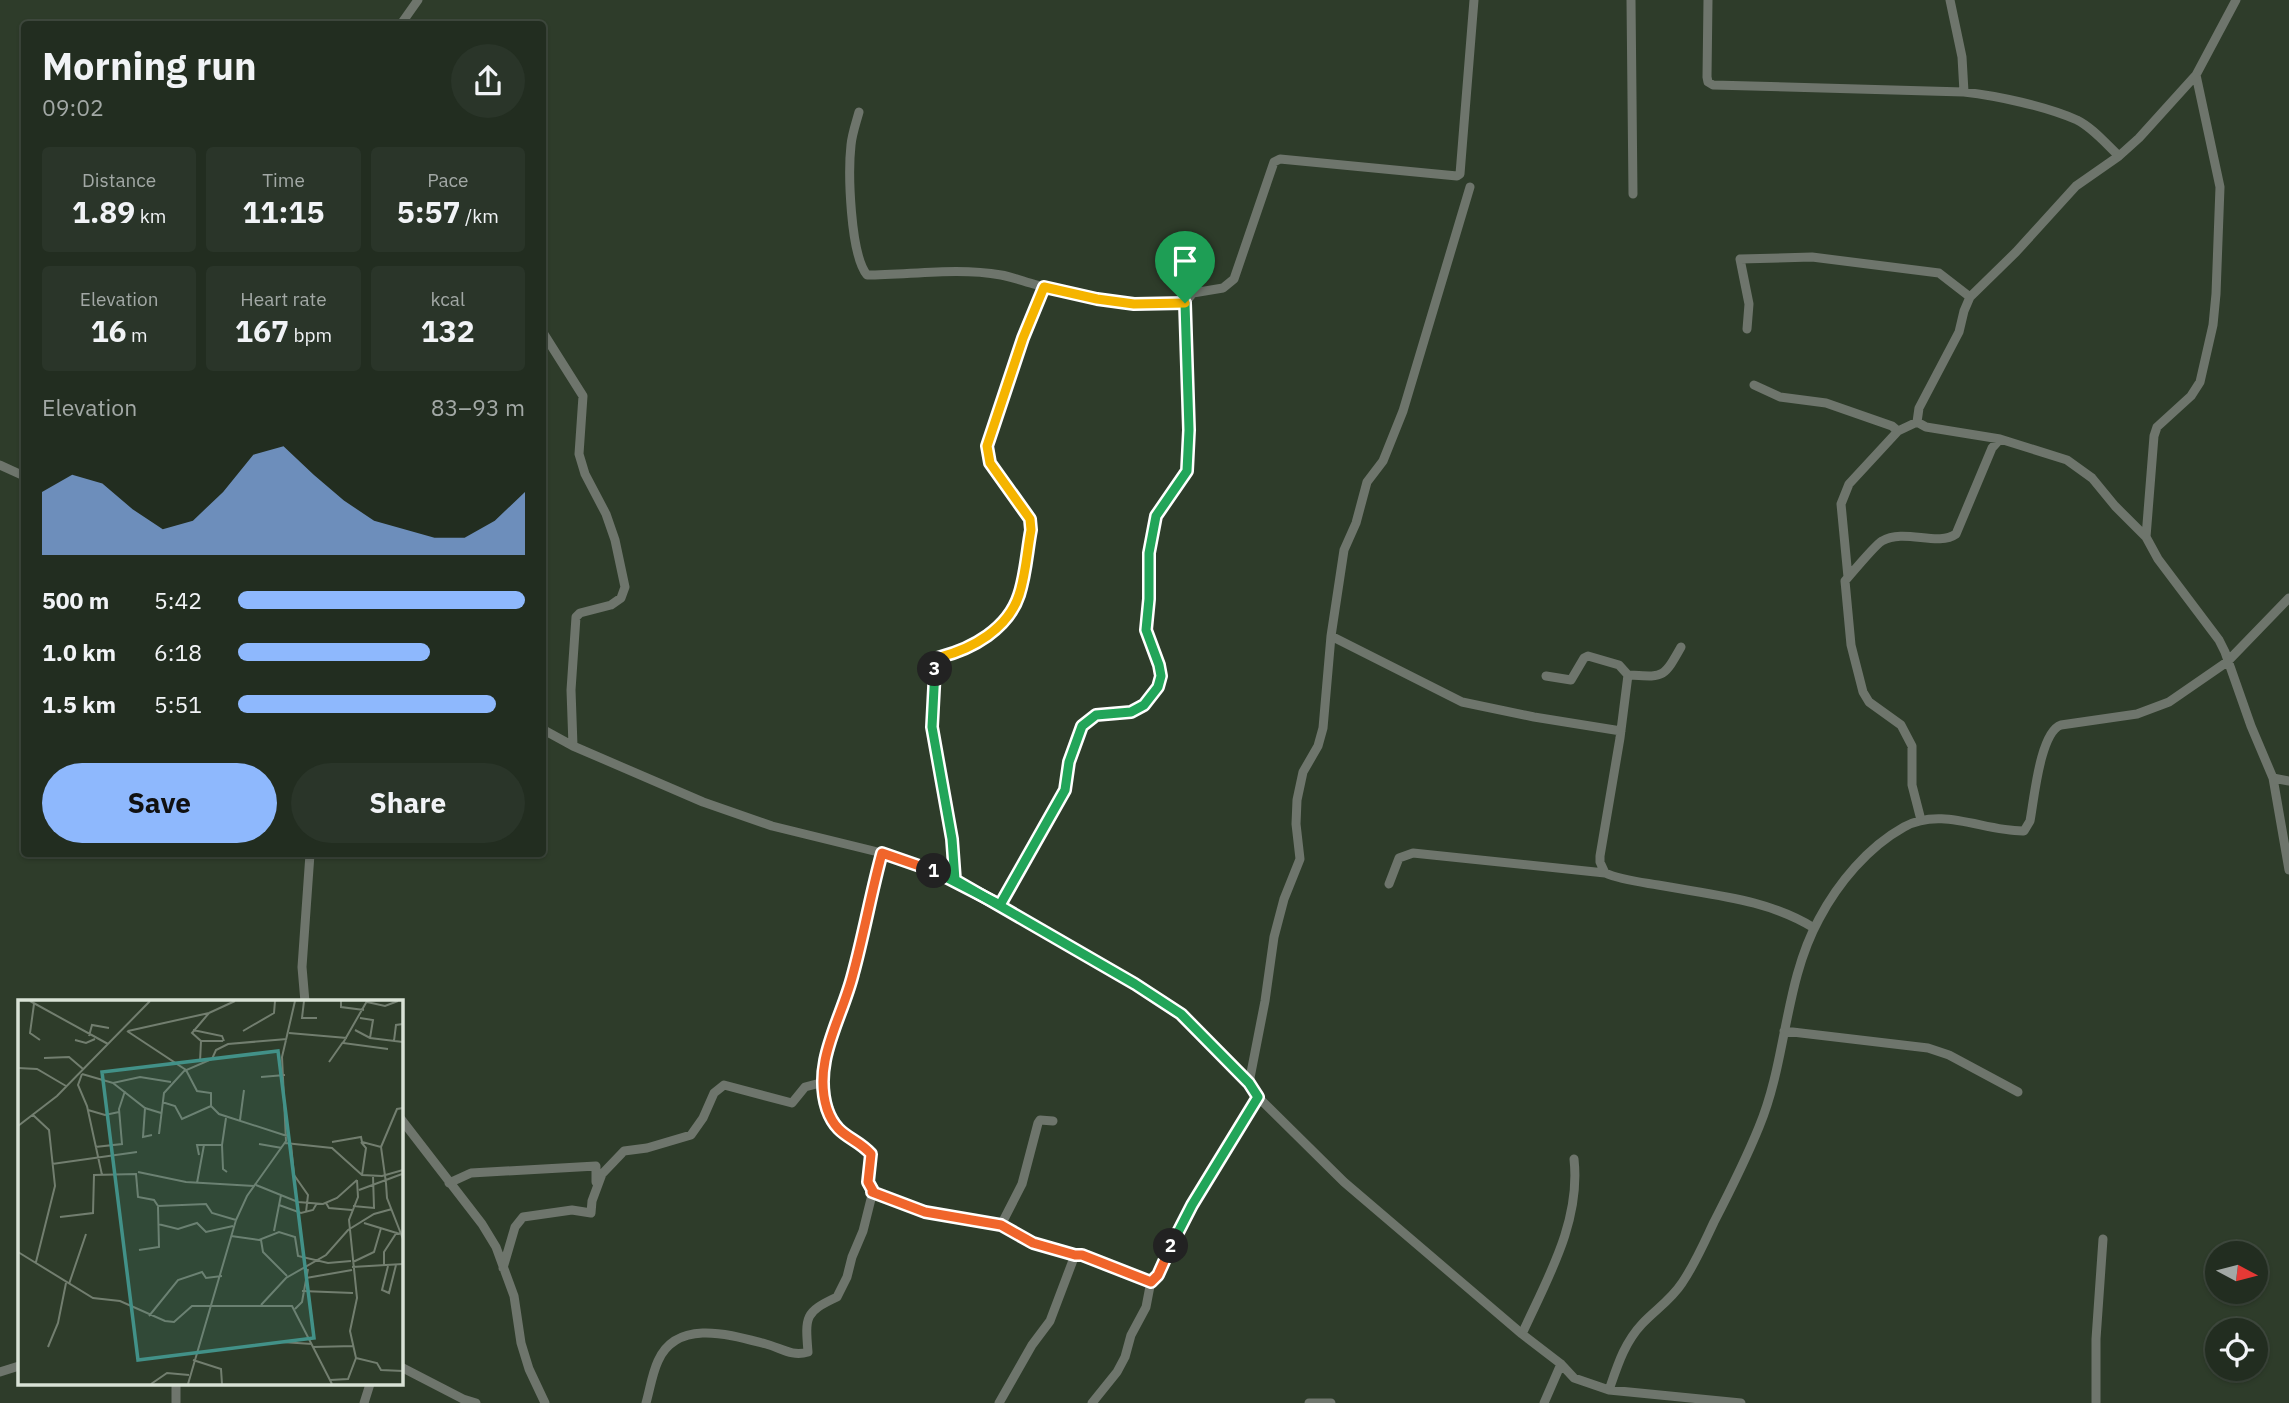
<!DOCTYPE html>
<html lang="en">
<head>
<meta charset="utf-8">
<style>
  :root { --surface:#222d20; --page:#2a3529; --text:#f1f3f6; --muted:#a2a8a5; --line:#3f493e; --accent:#8eb8fd }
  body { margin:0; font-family:"IBM Plex Sans",sans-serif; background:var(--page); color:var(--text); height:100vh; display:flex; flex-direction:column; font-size:26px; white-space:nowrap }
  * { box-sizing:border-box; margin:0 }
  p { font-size:23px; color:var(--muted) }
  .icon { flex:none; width:38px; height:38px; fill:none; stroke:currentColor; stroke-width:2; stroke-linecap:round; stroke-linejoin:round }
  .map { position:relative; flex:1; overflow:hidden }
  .side { position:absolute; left:21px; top:21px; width:525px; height:836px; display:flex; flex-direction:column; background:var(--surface); border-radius:7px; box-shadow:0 2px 5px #0004,0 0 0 2px var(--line) }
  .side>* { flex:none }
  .needle { width:46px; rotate:97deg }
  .fabs { position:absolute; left:2205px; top:1241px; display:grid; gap:14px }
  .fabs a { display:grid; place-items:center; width:63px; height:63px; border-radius:50%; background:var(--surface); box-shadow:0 2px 5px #0004,0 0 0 2px var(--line); font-size:35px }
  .pin { position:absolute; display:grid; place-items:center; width:60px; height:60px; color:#fff; margin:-72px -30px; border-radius:50% 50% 50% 0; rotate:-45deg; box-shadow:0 0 7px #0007 }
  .pin .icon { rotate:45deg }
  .km { position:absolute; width:35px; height:35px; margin:-18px; border-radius:50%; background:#222; color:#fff; font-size:19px; line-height:35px; text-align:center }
  .round { display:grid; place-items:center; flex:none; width:74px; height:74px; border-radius:37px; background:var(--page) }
  .summary { display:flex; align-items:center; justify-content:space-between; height:119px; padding:0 21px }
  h1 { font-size:38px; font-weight:700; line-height:52px }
  .metrics { display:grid; grid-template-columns:repeat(3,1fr); gap:10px; height:119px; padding:7px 21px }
  .metrics div { display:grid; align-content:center; border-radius:7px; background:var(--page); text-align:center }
  .metrics b { font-size:30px; font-weight:700 }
  .metrics small { font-size:19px; font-weight:400 }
  .metrics p { font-size:19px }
  .chart { height:196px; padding:14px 21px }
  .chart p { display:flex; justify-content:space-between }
  .chart svg { width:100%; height:126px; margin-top:7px; fill:var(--accent); opacity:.7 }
  .cta { display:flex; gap:14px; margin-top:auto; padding:14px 21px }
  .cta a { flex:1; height:80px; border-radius:42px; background:var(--accent); color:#111; font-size:28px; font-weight:700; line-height:80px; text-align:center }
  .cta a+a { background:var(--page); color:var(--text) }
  ul { padding:0 21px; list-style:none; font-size:23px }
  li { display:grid; grid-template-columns:112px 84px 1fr; align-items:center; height:52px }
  li i { height:18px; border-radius:9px; background:var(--accent) }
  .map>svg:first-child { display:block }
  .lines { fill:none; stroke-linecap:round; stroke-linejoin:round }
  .minor { stroke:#6e756c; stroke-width:9 }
  .split-1-casing { stroke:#fff; stroke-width:14 }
  .split-2-casing { stroke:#fff; stroke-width:14 }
  .split-3-casing { stroke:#fff; stroke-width:14 }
  .split-4-casing { stroke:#fff; stroke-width:14 }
  .split-1 { stroke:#22a559; stroke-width:9 }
  .split-2 { stroke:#f0652b; stroke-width:9 }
  .split-3 { stroke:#22a559; stroke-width:9 }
  .split-4 { stroke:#f5b400; stroke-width:9 }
  .inset-road { fill:none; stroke:#727e6f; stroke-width:2 }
  .view { fill:#429188; fill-opacity:0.15; stroke:#429188; stroke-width:3.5 }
  .inset-edge { fill:none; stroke:#d9e2d6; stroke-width:3.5 }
</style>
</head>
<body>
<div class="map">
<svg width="2289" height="1403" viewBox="0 0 2289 1403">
  <rect width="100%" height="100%" fill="#2e3c2a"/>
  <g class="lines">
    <path class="minor" d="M1631,0L1633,194
      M1708,0L1707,77L1708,82L1713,85L1964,92C1998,96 2045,106 2077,120C2093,128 2106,144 2119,156
      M1950,0L1962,57L1964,92
      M401,24L418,0
      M859,112C856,123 852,134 851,145C848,172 850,254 867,275C910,275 957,267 1001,275C1013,277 1025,282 1037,285C1086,297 1134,306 1185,303
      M1747,329L1749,304L1740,259L1812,257L1939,273L1970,297
      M542,331L583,396L579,454L585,474L606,514L615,540L625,587L621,598L611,605L580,613L576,617L571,690L573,746
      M1754,385L1780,397L1826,403L1892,426L1898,431
      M1917,422L1919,408L1959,332L1964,311L1970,297L2016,252L2076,186L2119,156L2139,138L2196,75
      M0,465L24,476
      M2146,537L2154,436L2157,427L2191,396L2200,382L2213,325L2216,294L2220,187L2196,75L2236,0
      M1848,577L1841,504L1849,484L1898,431L1917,422L1926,427L2000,439L2067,460L2092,478L2115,506L2146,537L2158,559L2219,640L2225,652L2251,726L2273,778L2289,870
      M1331,636L1462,702L1534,717L1621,731
      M1628,675C1664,677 1663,679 1681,647
      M1546,676L1571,680L1584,658L1588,656L1619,665L1628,675L1620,738L1600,856V862L1605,873C1621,880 1640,882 1658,885C1711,895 1768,899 1814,928
      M542,729L573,746L703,802L772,826L882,853L955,880L1135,984L1181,1014L1249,1083L1258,1097L1344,1182L1522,1334L1561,1364L1574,1378L1609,1390L1741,1403
      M2273,778L2289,781
      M1921,820L1912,785V746L1901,725L1869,702L1863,692L1851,645L1845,581C1851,574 1876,544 1882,541C1904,528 1938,547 1956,534L1992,448L2000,439
      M955,880L952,839L932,727L935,659C946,653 960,653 971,647C1019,622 1024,577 1031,530L1030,519L990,463L987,446L1023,338L1044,287
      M1389,884L1399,858L1413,853L1605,873
      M1000,905L1064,790L1069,762L1082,726L1096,715L1131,712L1144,705L1158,687L1161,676L1159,665L1146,630L1149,599V553L1156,516L1171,491L1187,471L1189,430L1185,303L1193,293L1223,288L1234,279L1274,162L1280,159L1457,176L1460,174L1474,0
      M305,1002L302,967L310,854
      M1784,1031L1928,1048L1949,1055L2018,1092
      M1249,1083L1265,1001L1274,937L1284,899L1300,859L1296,824L1297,800L1303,772L1318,746L1323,728L1331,636L1344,550L1356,523L1367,482L1383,461L1403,411L1470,187
      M401,1119L482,1224L496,1247L514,1296L521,1343L529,1369L545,1403
      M449,1183L471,1173L596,1166V1182
      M872,1192L925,1212L1001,1225L1033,1243L1075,1255L1082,1256L1151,1281
      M1001,1225L1022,1184L1038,1123L1040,1120L1053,1121
      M503,1268L515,1227L523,1217L572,1210L591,1213L592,1201L602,1174L624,1151L647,1148L691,1135L703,1118L714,1093L724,1085L792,1103L805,1087L824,1082
      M1522,1334C1547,1279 1581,1222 1574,1159
      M401,1367L463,1399L476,1403
      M0,1372L19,1366
      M1609,1390C1617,1367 1624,1343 1642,1324C1655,1310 1671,1300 1682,1283C1695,1264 1704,1243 1714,1222C1730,1191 1746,1159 1759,1127C1787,1060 1784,983 1819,919C1838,883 1868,847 1904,827C1942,806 1985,832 2024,831L2030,821C2034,800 2040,732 2061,725L2137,714L2169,702L2227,662L2289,598
      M176,1403V1384
      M364,1403L370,1384
      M646,1403C650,1389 652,1374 658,1361C677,1318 731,1335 766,1344C781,1348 792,1357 808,1352C805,1316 805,1312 837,1297L847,1277L852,1257L863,1231L873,1191C865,1177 876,1164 871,1153C867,1145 854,1143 848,1138C823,1120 821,1083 824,1056L853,975L882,853
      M999,1403L1032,1345L1050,1321L1075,1255
      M1092,1403L1117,1372L1125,1357L1131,1335L1146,1307L1151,1281L1158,1275L1192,1205L1258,1097
      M1309,1403H1331
      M1544,1403L1561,1364
      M2096,1403V1339L2103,1239"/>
  </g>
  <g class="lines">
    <defs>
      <path id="split-1" d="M934,871L1000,905L1065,790L1069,762L1082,726L1096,715L1131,712L1144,705L1158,687L1161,676L1159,665L1146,630L1149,599V553L1156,516L1187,471L1189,430L1185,303"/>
      <path id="split-2" d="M934,871L882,853C871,893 864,934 853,974C842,1019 812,1061 827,1109C837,1138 855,1136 871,1154L868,1182L873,1191L872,1192L925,1212L1001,1225L1033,1243L1075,1255H1082L1151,1282L1158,1275L1171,1246"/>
      <path id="split-3" d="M935,669L932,727L952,839L955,880L1135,984L1181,1014L1249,1083L1258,1097L1192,1205L1171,1246"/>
      <path id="split-4" d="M935,669V659L940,657C972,649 1008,629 1019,595C1026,574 1027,551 1031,530L1030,519L990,463L987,446L1023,338L1044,287L1097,299L1134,304L1185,303"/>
    </defs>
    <use href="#split-1" class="split-1-casing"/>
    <use href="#split-2" class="split-2-casing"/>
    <use href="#split-3" class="split-3-casing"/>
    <use href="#split-4" class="split-4-casing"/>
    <use href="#split-1" class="split-1"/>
    <use href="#split-2" class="split-2"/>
    <use href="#split-3" class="split-3"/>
    <use href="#split-4" class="split-4"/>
  </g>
  <g transform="translate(18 1000)">
    <rect width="385" height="385" fill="#2e3c2a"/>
    <path class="inset-road" d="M12,1L90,44M286,1L284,18H299M323,1V7L346,10M349,1L325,43L370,49M349,2L367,6L380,1M16,4L12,33L22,40M342,18L355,20L352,38M175,30L204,36L206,41M337,30L352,38L385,42M109,31L168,70L179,91L193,93V106L201,114L269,136M110,31L191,13L217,1M225,31L256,13L257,1M271,33L329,38M71,36L74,25L91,28M57,40L68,43L77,39M183,41H205M376,41L378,25L385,24M26,58L51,57L65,69M182,62L183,41L174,33L191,13M311,62L325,42M0,68L19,69L48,86M64,74L60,85L69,106L84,175M64,74L95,83L122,77L153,82M243,77L267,75M95,83L127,108L143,113M144,102L157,106L164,119L193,106M127,108L125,137L134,135M70,110L87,115L101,112M15,115L31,130L37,186L18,262M222,120L226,90M0,126L39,96L132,1M141,134L146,93L166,71L194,59L198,50L210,44L269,39M314,142L343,137L344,142L363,147M343,142L348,148L344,175M267,143L314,148L344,175L364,176L385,170M241,144L264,148M273,144L276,175L290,195L288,212M204,145L205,169L209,172M77,147L104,144L101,109L107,91M181,155L179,145H204L208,118M34,164L119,152M120,172L168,182L236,186M179,183L186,145M368,183L363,147L379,109L385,108M368,183L369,198L385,239M238,185L280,202L305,204L319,198L339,180M341,190L384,174M308,203L311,208L334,210M261,205L283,213L295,210L299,203M335,206L356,208L355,176M42,217L75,213L76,175L118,174L120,197L136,200L140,206L188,204L194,213L218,220M346,223L382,234M140,224L160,229L179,223L188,232L215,226M256,231L263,195M213,236L241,240L261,232L277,237L280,256L310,263L333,261M243,240L245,252L269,276M121,250L141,247L140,207M0,252L75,298L102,301L147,321L156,322L174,306H274L314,384M335,262L356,252L363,228M366,266V252L379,232M370,266L364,290L371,293L378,265M334,267L385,264M288,278L334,270M51,284L68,234M284,291L335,293M243,305L268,278L308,255L330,230L356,214L374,209M277,309L284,302L290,269M131,316L160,280L184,272L188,278L204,276M264,342L294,344M30,347L40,323L48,283M295,347L336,346M338,358L359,363L363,370L385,371M175,360L203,369L204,384M312,380L330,379L338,358L332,331L339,298L331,220L340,197L339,180M133,384L149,373L171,375M170,384L218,220L229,196L268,141L264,57L277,1"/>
    <path class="view" d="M260,51L296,338L120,360L84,72Z"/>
    <rect width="385" height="385" class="inset-edge"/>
  </g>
</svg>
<div class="fabs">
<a><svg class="needle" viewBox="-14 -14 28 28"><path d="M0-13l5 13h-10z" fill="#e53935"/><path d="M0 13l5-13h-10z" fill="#a2a8a5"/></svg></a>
<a><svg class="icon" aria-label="locate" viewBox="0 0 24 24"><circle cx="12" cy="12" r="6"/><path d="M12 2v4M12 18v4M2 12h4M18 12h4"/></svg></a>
</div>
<div class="pin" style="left:1185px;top:303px;background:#1e9e55"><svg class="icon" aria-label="arrive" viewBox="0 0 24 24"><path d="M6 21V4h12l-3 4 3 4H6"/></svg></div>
<b class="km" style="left:934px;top:871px">1</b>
<b class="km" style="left:1171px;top:1246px">2</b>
<b class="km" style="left:935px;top:669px">3</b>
<section class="side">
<div class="summary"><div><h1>Morning run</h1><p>09:02</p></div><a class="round"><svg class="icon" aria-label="share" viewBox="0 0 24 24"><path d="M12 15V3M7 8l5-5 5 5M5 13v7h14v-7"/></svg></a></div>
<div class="metrics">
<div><p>Distance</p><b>1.89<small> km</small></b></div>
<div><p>Time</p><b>11:15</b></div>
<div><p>Pace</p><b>5:57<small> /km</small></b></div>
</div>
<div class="metrics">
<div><p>Elevation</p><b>16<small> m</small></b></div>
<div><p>Heart rate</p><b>167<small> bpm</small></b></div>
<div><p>kcal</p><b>132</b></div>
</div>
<div class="chart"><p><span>Elevation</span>83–93 m</p>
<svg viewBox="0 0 160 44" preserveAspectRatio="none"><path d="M0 44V22L10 16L20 19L30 28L40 35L50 32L60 22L70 9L80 6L90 16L100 25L110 32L120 35L130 38L140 38L150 32L160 22V44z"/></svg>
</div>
<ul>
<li><b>500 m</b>5:42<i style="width:100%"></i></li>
<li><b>1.0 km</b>6:18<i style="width:67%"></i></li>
<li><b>1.5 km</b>5:51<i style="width:90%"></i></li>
</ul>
<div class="cta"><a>Save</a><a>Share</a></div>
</section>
</div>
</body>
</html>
